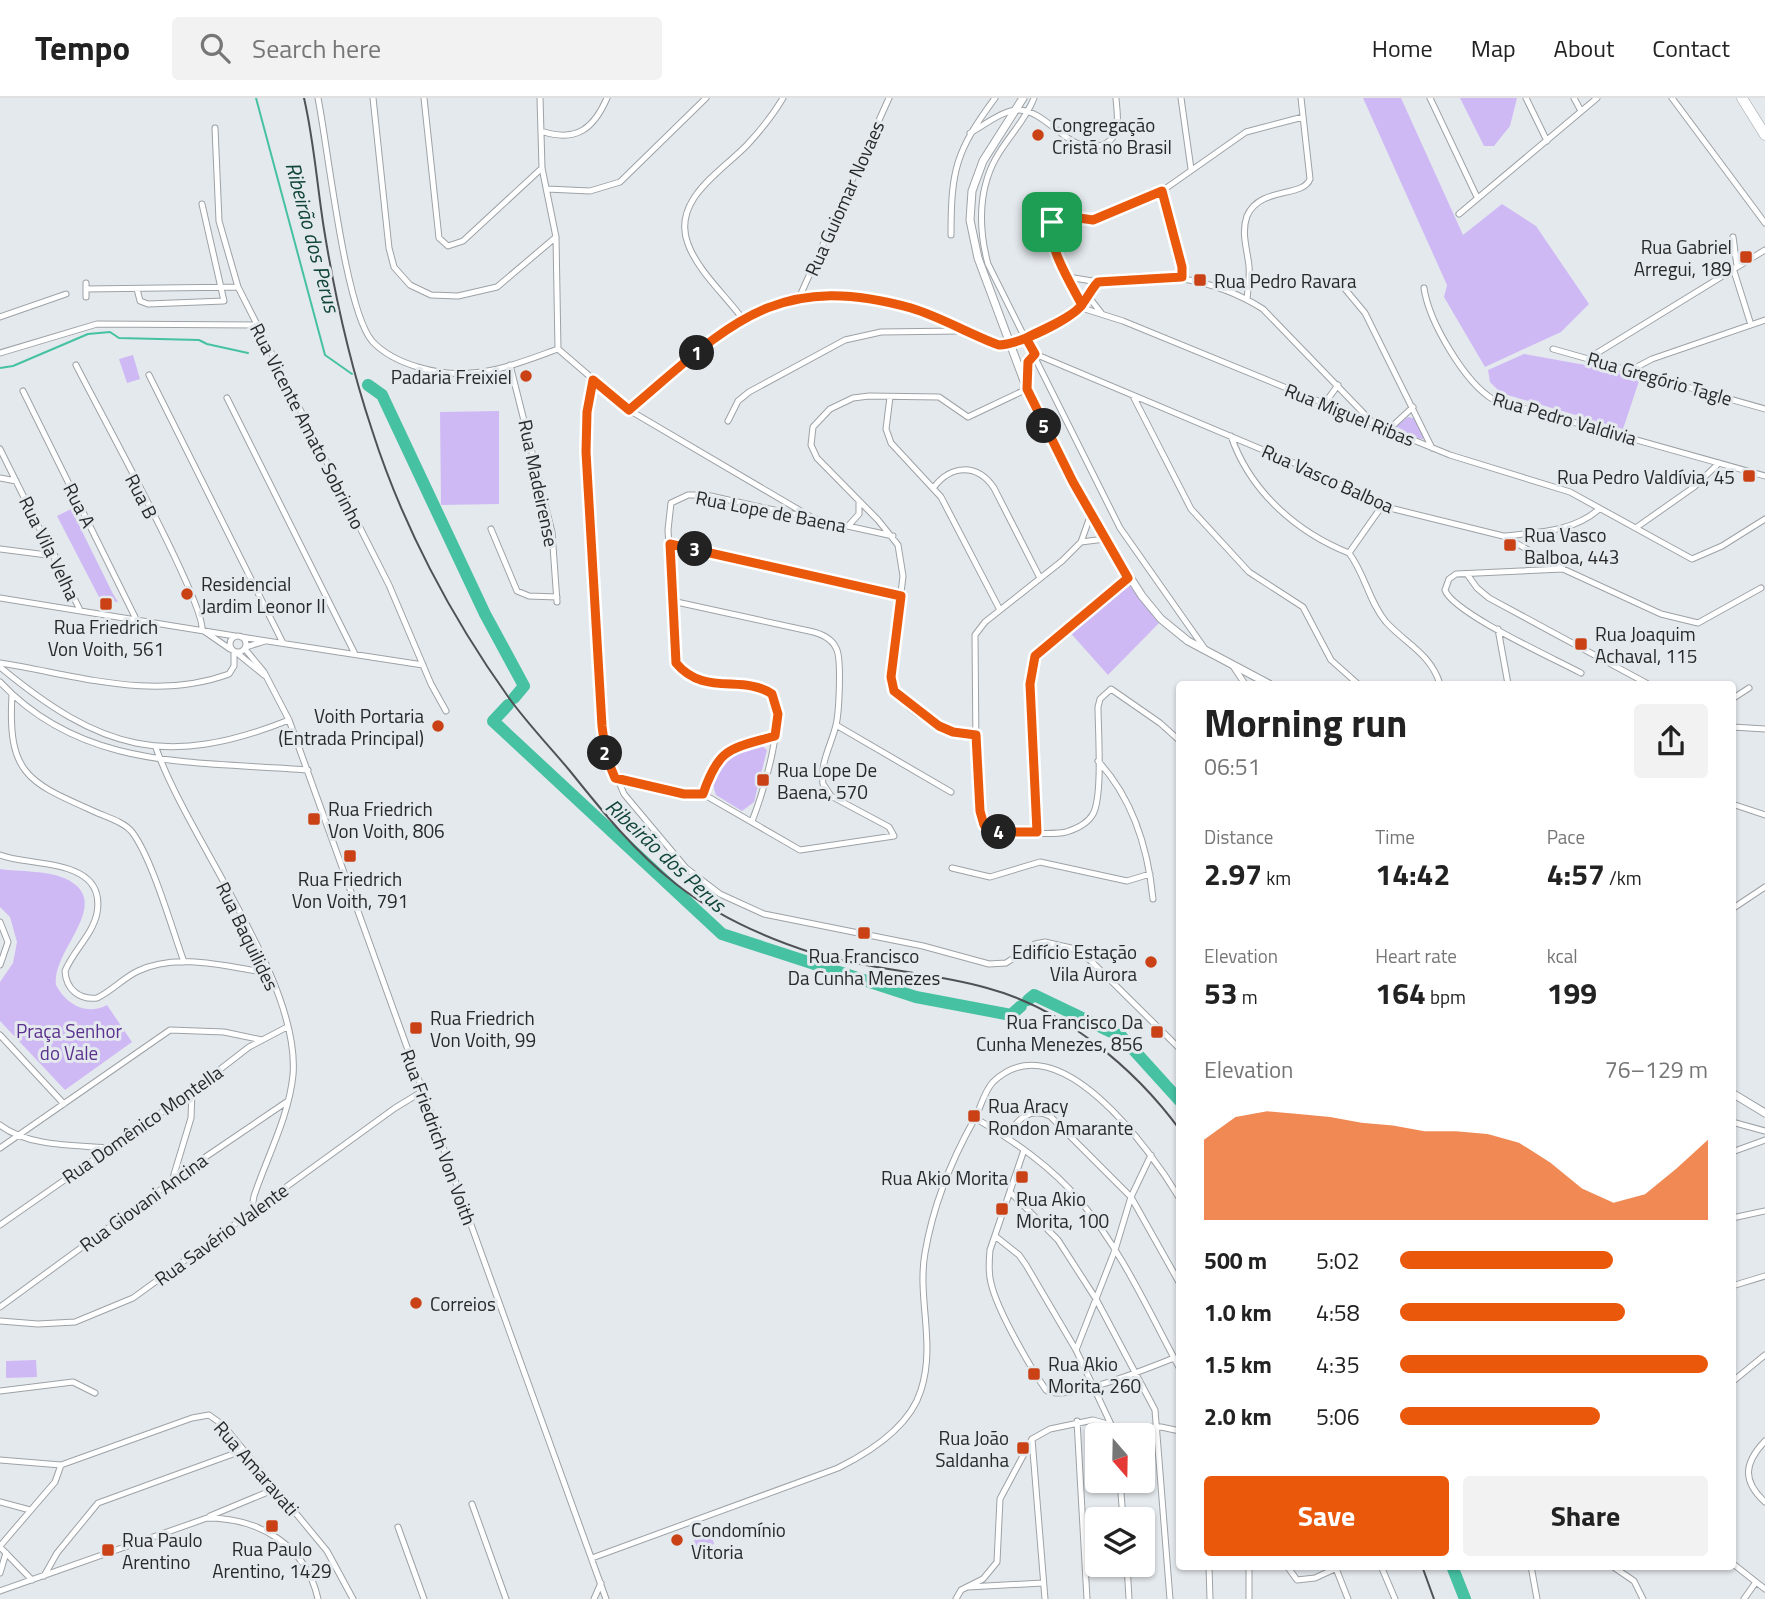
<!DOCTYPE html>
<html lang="en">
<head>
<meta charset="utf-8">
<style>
  :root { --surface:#fff; --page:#f2f2f2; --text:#222; --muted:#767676; --line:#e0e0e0; --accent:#ea580c }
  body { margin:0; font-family:"Titillium Web",sans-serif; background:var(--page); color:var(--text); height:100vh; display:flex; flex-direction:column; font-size:26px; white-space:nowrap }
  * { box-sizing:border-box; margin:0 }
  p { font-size:23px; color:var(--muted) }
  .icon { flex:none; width:38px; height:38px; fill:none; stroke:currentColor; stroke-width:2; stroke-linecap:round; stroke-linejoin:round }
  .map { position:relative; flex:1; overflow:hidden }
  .drawer { position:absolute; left:1176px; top:583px; width:560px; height:889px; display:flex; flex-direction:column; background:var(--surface); border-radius:7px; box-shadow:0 2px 5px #0004 }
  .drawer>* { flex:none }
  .needle { width:46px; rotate:160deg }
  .controls { position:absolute; left:1085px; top:1325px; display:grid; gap:14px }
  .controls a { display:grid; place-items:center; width:70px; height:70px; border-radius:7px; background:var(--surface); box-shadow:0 2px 5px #0004; font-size:35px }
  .pin { position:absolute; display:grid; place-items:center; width:60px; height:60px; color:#fff; margin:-30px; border-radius:14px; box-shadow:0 4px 10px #0006 }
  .km { position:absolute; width:35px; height:35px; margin:-18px; border-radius:50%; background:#222; color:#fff; font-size:19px; line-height:35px; text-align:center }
  .round { display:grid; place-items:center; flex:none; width:74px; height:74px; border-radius:7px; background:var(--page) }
  .head { display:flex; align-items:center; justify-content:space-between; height:119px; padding:0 28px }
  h1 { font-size:38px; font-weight:700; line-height:52px }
  .stats { display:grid; grid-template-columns:repeat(3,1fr); gap:10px; height:119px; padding:7px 28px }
  .stats div { display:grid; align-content:center }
  .stats b { font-size:30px; font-weight:700 }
  .stats small { font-size:19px; font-weight:400 }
  .stats p { font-size:19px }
  .chart { height:196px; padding:14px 28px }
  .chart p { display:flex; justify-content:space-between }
  .chart svg { width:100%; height:126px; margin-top:7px; fill:var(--accent); opacity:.7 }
  .primary-button { display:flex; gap:14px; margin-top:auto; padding:14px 28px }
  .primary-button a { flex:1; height:80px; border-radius:7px; background:var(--accent); color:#fff; font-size:28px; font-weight:700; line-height:80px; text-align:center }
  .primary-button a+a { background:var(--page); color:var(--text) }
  ul { padding:0 28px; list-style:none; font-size:23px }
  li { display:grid; grid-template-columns:112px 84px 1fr; align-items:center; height:52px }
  li i { height:18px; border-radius:9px; background:var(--accent) }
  header { display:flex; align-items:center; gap:42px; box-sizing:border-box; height:98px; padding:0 35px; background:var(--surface); border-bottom:2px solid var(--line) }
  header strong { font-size:33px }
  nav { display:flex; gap:38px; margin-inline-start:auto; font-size:24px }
  .search { width:490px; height:63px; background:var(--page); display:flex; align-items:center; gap:18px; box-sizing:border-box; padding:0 24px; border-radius:7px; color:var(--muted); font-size:26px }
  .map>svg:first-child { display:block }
  .green { fill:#cfb9f5 }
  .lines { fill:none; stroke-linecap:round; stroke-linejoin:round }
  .stream { stroke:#46c1a2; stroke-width:2 }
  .river { stroke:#46c1a2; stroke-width:12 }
  .minor-casing { stroke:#9da2a6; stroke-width:7 }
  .secondary-casing { stroke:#9da2a6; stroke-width:9 }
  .motorway-casing { stroke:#9da2a6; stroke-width:11 }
  .minor { stroke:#fff; stroke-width:5 }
  .secondary { stroke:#fff; stroke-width:7 }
  .motorway { stroke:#fff; stroke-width:10 }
  .rail { stroke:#4f5254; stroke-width:2 }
  .route-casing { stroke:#fff; stroke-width:14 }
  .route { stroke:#ea580c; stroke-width:9 }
  .poi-dot { fill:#c94114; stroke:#e4e9ed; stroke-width:2.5 }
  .labels { text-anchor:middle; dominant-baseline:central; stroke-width:6; stroke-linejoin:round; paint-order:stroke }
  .poi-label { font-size:19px; fill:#27292a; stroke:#e4e9ed; text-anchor:start }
  .street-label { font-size:19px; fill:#27292a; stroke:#e4e9ed }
  .park-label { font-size:19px; fill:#5b318f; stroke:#e4e9ed }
  .water-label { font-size:21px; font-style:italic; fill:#104538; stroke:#e4e9ed }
</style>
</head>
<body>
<header>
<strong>Tempo</strong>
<div class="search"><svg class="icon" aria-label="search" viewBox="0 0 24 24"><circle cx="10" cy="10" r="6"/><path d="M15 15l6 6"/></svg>Search here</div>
<nav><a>Home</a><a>Map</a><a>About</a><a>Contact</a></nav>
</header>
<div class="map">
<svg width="1765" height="1501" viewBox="0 0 1765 1501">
  <rect width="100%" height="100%" fill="#e4e9ed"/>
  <path class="green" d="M1363,0H1401L1463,137L1502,106L1536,128L1589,206L1561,234L1485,269L1444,199L1447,187Z
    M1460,0H1517L1510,28L1494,48H1484Z
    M1524,256L1641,277L1623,331L1501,295L1490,284L1488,272Z
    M133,257L140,281L127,285L119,261Z
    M499,313V406L441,407L440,314Z
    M1408,319L1417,321L1427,342L1414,339L1396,328Z
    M71,411L113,496L118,504L100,501L57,418Z
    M1128,485L1159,525L1108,577L1067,531Z
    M762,648L767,652L754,704L742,713L716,697L712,684C723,661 738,654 762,648Z
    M0,771C20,774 46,772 64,780C117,803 51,852 56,887C66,906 86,918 107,907L132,944L65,992L0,923V884L13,865L17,844L10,819L0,809Z
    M36,1262L37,1279L6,1280V1263Z
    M711,1436L714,1446L698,1453L694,1442Z"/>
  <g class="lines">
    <path class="stream" d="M256,0L325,257L352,276
      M0,270L13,268L88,236L110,234L119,240L199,242L207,246L248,255"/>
    <path class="river" d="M368,287L382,297L485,516L524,588L514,600
      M508,607L493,623L722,836L916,899L1011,917L1021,908
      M1028,902L1034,897L1122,939L1180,1003
      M1452,1468L1465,1501"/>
    <defs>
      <path id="minor" d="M318,0C328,50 345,211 372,243C394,267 440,278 471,275C501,273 530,261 558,251
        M373,0L389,150L394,169L410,187L431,197L458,198L497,189L556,139
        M424,0L439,140L448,148L463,143L542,70
        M540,0L542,70L556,139L558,251
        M1034,0C1026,21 1010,37 999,55C978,88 978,129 988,166L1120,430L1205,551
        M1181,0L1191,71
        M1430,0L1477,99
        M1526,0L1547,43
        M1574,0L1581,13
        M1672,0L1765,125
        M1303,19L1246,34L1162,93L1102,119L1086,122L1058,117L1051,128L1054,149L1085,211L1123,223L1450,357L1570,394L1692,461L1722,448L1765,421
        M215,30L219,123L238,189L389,487L431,586L446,613
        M544,34C577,44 594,30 607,0
        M970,35C983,28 1004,11 1019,12C1049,13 1069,58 1102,47C1123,40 1117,17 1116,0
        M547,91L590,93L620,84L706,0
        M1162,93L1180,155L1182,179
        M1459,116L1597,0
        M951,137C951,71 956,53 995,0
        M1733,139L1737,168
        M1733,170L1751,227
        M1068,179L1098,184
        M86,185V199
        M1424,190C1429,224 1465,285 1494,302L1765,378
        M86,191L238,189
        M137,191L140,203L148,206L224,203L202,106
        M1345,191L1365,215L1432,350
        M1088,198L1102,216
        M799,200L889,0
        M1247,201C1248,190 1250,179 1249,168C1247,150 1241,135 1247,118C1260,88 1303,100 1310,81L1301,0
        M0,219L66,196
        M742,220C725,197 698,173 688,146C671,102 722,73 747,47C760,33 773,17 783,0
        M558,251L629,312L811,419
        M1553,251L1765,311
        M0,255L97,226L256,227
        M1035,256L1313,373L1382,408L1503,438L1563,471L1661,516L1698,525L1761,490
        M1589,260L1765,152
        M76,267C96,307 205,504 202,532
        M510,267L552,434L557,504
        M1633,271L1652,261L1765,222
        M149,277L283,545
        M593,282L585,342L604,648L624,696L686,770L720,796L764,816L923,848L989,866L1006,865L1035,846L1045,844L1071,850L1091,863L1180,951
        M23,293L136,521
        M890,299L886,331L891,345L941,399L1000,512
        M227,300L355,556
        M1134,300L1191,411L1249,474L1303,509L1331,562L1358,586
        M1325,305L1338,287
        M629,312L734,225C788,188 867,192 926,215C953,226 980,248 1011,247L1077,212L1098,184C1153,170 1216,181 1263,211L1373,325
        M728,323L738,303L749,294L845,242L881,234L958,233
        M1387,333L1413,309
        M1231,338C1250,393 1296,434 1349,455
        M0,351L80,512
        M0,380L16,383
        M934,389C951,367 977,365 994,390L1040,480
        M1091,416L1081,444L1062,463L985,524L975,537L976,653L981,720C989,737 1007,735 1023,735C1036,735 1054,737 1066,734C1076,731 1088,725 1093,716C1103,698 1098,632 1098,609L1100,601L1111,591L1160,625L1180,643
        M849,427L859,416V403
        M1637,429L1694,389L1719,365
        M491,431L517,493L529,498L557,499
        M1505,438C1539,434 1572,434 1598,412
        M1081,444L1105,441
        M670,446L901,498
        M0,451L55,458
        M1349,455C1365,476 1369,504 1386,524C1406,546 1430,555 1440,586
        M1349,455L1382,408
        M1563,471L1456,476L1449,481L1445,492C1453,515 1555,561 1581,575
        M1467,476L1477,490L1489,500L1648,586
        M0,500L235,538
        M1498,531L1508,586
        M204,533L230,551
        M230 546a8 8 0 1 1 16 0a8 8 0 1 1-16 0Z
        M241,539L423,567
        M246,549L265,543
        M245,551L264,574L289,622L606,1501
        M237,555L264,577
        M0,565C77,577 153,604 229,576L234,568V554
        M1233,568L1245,586
        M0,569C100,652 166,671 289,622
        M0,584C83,673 197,663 308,672
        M12,597C7,680 31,685 100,716C110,720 125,725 132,734C152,760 172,831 184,864
        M1732,601L1749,590
        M836,627L951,694
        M1732,629L1765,631
        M976,637C945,636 896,612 891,579L903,478L898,447L878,422L817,360L811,347L813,329L830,311L853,300L869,298L939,299L968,319L1027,291
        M156,650C188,741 301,884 293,977C289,1018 267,1059 254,1098L251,1115
        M1098,663C1133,701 1148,750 1153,801
        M615,680L668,693L703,696L800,752L894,738L889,729L831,698L823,686C820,664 831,648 836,627C839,615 842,559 836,550C831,539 819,535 809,533L672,503
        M703,696C719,649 730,652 775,637
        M1732,706L1765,717
        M752,723C761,701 792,607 767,593C739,577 705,600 676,565L668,432L671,405L688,397H706L893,438
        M1037,734L1030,586L1035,558L1128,480
        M0,757C30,769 107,759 97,815C93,836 73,853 65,873C66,891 79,902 97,900C112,893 123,880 138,873C177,854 228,869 269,875
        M952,770L990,779L1040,764L1127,783L1150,776
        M1732,811L1765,789
        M0,824L8,844L0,867
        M0,937L64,1006
        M975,1020C1014,1043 1052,1069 1081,1104C1122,1153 1149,1214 1180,1271
        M1732,1024L1765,1033
        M0,1027C28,1049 77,1047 111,1050
        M1006,1038C1018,1022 1029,1008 1050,1018L1131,1099L1180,1186
        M0,1050L170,932L224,934L262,942
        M1024,1052L990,1152C989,1163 988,1174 991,1185C997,1212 1030,1269 1046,1292C1063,1306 1153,1268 1174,1260
        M1732,1054L1765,1042
        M172,1083L191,1020L192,993
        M1010,1094L1058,1142L1096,1201L1155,1312L1170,1501
        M1732,1120L1765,1113
        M0,1127L192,993L249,949L287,929
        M995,1138L1019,1157L1026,1167L1076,1252L1116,1337
        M1732,1188L1765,1178
        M0,1209L204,1060L288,1003
        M0,1223L38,1226L75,1224L133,1200L395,1010L423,993
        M1076,1252L1115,1152L1131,1099L1151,1057
        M1732,1284L1765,1257
        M0,1293L73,1284L95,1295
        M1077,1323L1087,1501
        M1032,1341L1045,1501
        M1765,1343C1744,1365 1742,1383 1765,1404
        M0,1362L61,1367L192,1320L209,1317L223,1327L327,1453L353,1501
        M1120,1382L1123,1421
        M0,1404L30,1412
        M472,1406L506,1501
        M210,1418L275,1391
        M398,1429L424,1501
        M0,1448L55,1384L61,1367
        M0,1449L32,1482
        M592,1460L838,1370C870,1354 910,1329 921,1292C936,1246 917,1200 925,1155C933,1108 951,1063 974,1022C981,1010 983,995 993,984C1058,921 1151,1053 1180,1101
        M1732,1465L1756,1484L1744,1501
        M1127,1466L1129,1501
        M1209,1468L1210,1501
        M1287,1468L1297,1482L1315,1480L1341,1468
        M1335,1468L1348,1501
        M1381,1468L1395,1501
        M1531,1468L1537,1501
        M1612,1468L1634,1483L1643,1501
        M0,1475L6,1455
        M44,1478L57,1455L98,1405L244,1352
        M1756,1484L1765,1491
        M968,1489L1043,1485
        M0,1493L207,1420C259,1420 306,1447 318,1501
        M594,1501L601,1485
        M956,1501L961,1492L983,1481L997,1464L1000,1401L1032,1341L1050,1331L1093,1322L1122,1330L1161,1329L1180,1333
        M1249,1501V1468"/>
      <path id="secondary" d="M1023,0L983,63L972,93L970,122L978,160L1027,291L1099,431L1142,498L1161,521L1188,543L1269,586
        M1027,283L1028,264L1035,256
        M1732,995L1765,1015"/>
      <path id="motorway" d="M1742,0L1765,37"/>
    </defs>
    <use href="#minor" class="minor-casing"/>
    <use href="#secondary" class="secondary-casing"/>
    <use href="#motorway" class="motorway-casing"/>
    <use href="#minor" class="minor"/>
    <use href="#secondary" class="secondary"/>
    <use href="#motorway" class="motorway"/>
    <path class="rail" d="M304,0C314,43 317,87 324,131C335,199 350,266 372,332C402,426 451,519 509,600C527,625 550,649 570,673C602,713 635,754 676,786C715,817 766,840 813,855C870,872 930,874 987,890C1062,910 1134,969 1180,1032
      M1422,1468L1434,1501"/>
  </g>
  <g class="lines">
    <defs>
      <path id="route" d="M1052,124C1045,144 1072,188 1082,207C1068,223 1020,246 999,247C969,236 941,219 911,210C773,171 726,230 629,312L593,282L587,314L586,354L602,628L606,658L615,680L684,696H703C719,649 730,651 775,638L778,616L772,596C743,576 704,599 676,565L670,446L901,498L891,579L894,593L939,628L953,634L976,637L980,713L984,727L996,734H1037L1030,586L1035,558L1128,480L1073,384L1027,291L1028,264L1035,256L1026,240C1043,231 1063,224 1077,212C1086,204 1090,192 1098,184L1182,179V169L1162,93L1093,122L1058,117L1052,124"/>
    </defs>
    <use href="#route" class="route-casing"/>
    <use href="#route" class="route"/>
  </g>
  <g class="poi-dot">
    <circle cx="1038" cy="37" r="7"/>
    <rect x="1739" y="152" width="14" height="14" rx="3.5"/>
    <rect x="1193" y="175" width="14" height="14" rx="3.5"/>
    <circle cx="526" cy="278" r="7"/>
    <rect x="1742" y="371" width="14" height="14" rx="3.5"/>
    <rect x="1503" y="440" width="14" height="14" rx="3.5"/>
    <circle cx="187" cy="496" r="7"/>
    <rect x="99" y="499" width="14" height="14" rx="3.5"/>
    <rect x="1574" y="539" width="14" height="14" rx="3.5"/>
    <circle cx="438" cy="628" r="7"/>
    <rect x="756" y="675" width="14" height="14" rx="3.5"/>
    <rect x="307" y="714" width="14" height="14" rx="3.5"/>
    <rect x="343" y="751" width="14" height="14" rx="3.5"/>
    <rect x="857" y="828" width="14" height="14" rx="3.5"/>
    <circle cx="1151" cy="864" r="7"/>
    <rect x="409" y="923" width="14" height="14" rx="3.5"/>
    <rect x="1150" y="927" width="14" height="14" rx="3.5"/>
    <rect x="967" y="1011" width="14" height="14" rx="3.5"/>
    <rect x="1015" y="1072" width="14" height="14" rx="3.5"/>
    <rect x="995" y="1104" width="14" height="14" rx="3.5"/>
    <circle cx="416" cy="1205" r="7"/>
    <rect x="1027" y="1269" width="14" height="14" rx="3.5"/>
    <rect x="1016" y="1343" width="14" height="14" rx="3.5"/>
    <rect x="265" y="1421" width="14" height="14" rx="3.5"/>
    <circle cx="677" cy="1442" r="7"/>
    <rect x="101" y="1445" width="14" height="14" rx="3.5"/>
  </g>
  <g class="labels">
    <g class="poi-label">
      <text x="1052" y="26">Congregação<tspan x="1052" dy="22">Cristã no Brasil</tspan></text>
      <text x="1732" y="148" text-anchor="end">Rua Gabriel<tspan x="1732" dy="22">Arregui, 189</tspan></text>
      <text x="1214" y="182">Rua Pedro Ravara</text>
      <text x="512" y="278" text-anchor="end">Padaria Freixiel</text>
      <text x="1735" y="378" text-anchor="end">Rua Pedro Valdívia, 45</text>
      <text x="1524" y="436">Rua Vasco<tspan x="1524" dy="22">Balboa, 443</tspan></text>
      <text x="201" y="485">Residencial<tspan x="201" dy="22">Jardim Leonor II</tspan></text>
      <text x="106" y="528" text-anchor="middle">Rua Friedrich<tspan x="106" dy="22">Von Voith, 561</tspan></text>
      <text x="1595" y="535">Rua Joaquim<tspan x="1595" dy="22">Achaval, 115</tspan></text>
      <text x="424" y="617" text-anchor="end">Voith Portaria<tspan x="424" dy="22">(Entrada Principal)</tspan></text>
      <text x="777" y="671">Rua Lope De<tspan x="777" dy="22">Baena, 570</tspan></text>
      <text x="328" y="710">Rua Friedrich<tspan x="328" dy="22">Von Voith, 806</tspan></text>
      <text x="350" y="780" text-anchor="middle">Rua Friedrich<tspan x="350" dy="22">Von Voith, 791</tspan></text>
      <text x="1137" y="853" text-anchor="end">Edifício Estação<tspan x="1137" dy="22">Vila Aurora</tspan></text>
      <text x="864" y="857" text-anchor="middle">Rua Francisco<tspan x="864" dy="22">Da Cunha Menezes</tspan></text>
      <text x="430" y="919">Rua Friedrich<tspan x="430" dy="22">Von Voith, 99</tspan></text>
      <text x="1143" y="923" text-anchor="end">Rua Francisco Da<tspan x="1143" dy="22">Cunha Menezes, 856</tspan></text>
      <text x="988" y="1007">Rua Aracy<tspan x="988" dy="22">Rondon Amarante</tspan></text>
      <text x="1008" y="1079" text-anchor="end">Rua Akio Morita</text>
      <text x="1016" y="1100">Rua Akio<tspan x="1016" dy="22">Morita, 100</tspan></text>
      <text x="430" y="1205">Correios</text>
      <text x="1048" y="1265">Rua Akio<tspan x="1048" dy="22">Morita, 260</tspan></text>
      <text x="1009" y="1339" text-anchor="end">Rua João<tspan x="1009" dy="22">Saldanha</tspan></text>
      <text x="691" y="1431">Condomínio<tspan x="691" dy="22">Vitoria</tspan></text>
      <text x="122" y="1441">Rua Paulo<tspan x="122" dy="22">Arentino</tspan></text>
      <text x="272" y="1450" text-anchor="middle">Rua Paulo<tspan x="272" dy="22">Arentino, 1429</tspan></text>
    </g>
    <g class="street-label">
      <text transform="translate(844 100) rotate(-66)">Rua Guiomar Novaes</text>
      <text transform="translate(1660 280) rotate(16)">Rua Gregório Tagle</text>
      <text transform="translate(1350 316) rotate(22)">Rua Miguel Ribas</text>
      <text transform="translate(1565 320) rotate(16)">Rua Pedro Valdivia</text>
      <text transform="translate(308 328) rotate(63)">Rua Vicente Amato Sobrinho</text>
      <text transform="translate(1328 380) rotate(24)">Rua Vasco Balboa</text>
      <text transform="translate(539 385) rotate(78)">Rua Madeirense</text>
      <text transform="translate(142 398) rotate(63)">Rua B</text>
      <text transform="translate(80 407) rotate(63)">Rua A</text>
      <text transform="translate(771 413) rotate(11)">Rua Lope de Baena</text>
      <text transform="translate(50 450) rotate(64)">Rua Vila Velha</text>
      <text transform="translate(248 838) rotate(64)">Rua Baquilides</text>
      <text transform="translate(142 1026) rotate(-35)">Rua Domênico Montella</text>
      <text transform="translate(439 1039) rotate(70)">Rua Friedrich Von Voith</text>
      <text transform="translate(143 1104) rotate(-36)">Rua Giovani Ancina</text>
      <text transform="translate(221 1136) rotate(-36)">Rua Savério Valente</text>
      <text transform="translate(257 1370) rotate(49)">Rua Amaravati</text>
    </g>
    <g class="park-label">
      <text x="69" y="932">Praça Senhor<tspan x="69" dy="22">do Vale</tspan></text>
    </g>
    <g class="water-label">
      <text transform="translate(313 139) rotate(75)">Ribeirão dos Perus</text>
      <text transform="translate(666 757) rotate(43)">Ribeirão dos Perus</text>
    </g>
  </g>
</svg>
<div class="controls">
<a><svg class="needle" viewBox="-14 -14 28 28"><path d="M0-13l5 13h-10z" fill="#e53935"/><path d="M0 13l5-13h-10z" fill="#767676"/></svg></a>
<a><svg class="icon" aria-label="layers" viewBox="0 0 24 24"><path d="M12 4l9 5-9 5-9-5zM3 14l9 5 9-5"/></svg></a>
</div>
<div class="pin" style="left:1052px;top:124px;background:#1e9e55"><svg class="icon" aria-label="arrive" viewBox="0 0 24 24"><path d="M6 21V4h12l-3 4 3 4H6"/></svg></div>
<b class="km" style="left:697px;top:255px">1</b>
<b class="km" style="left:605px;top:655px">2</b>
<b class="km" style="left:695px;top:451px">3</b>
<b class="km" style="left:999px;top:734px">4</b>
<b class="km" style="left:1044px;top:328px">5</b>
<section class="drawer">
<div class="head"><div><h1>Morning run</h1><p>06:51</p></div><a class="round"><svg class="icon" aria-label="share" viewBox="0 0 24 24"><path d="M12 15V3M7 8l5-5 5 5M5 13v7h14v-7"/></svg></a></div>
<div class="stats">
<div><p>Distance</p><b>2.97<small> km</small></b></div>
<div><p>Time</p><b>14:42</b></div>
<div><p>Pace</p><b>4:57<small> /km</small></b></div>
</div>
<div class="stats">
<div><p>Elevation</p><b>53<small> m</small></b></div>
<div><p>Heart rate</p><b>164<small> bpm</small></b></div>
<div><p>kcal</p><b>199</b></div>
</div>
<div class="chart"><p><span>Elevation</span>76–129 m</p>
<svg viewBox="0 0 160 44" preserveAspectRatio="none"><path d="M0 44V16L10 8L20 6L30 7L40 8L50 10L60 11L70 13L80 13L90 14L100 17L110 24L120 33L130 38L140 35L150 26L160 16V44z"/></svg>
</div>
<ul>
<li><b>500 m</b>5:02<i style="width:69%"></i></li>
<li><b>1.0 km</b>4:58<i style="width:73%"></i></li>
<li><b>1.5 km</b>4:35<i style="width:100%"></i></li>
<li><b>2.0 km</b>5:06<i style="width:65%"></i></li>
</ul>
<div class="primary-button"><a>Save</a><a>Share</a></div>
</section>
</div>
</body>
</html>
